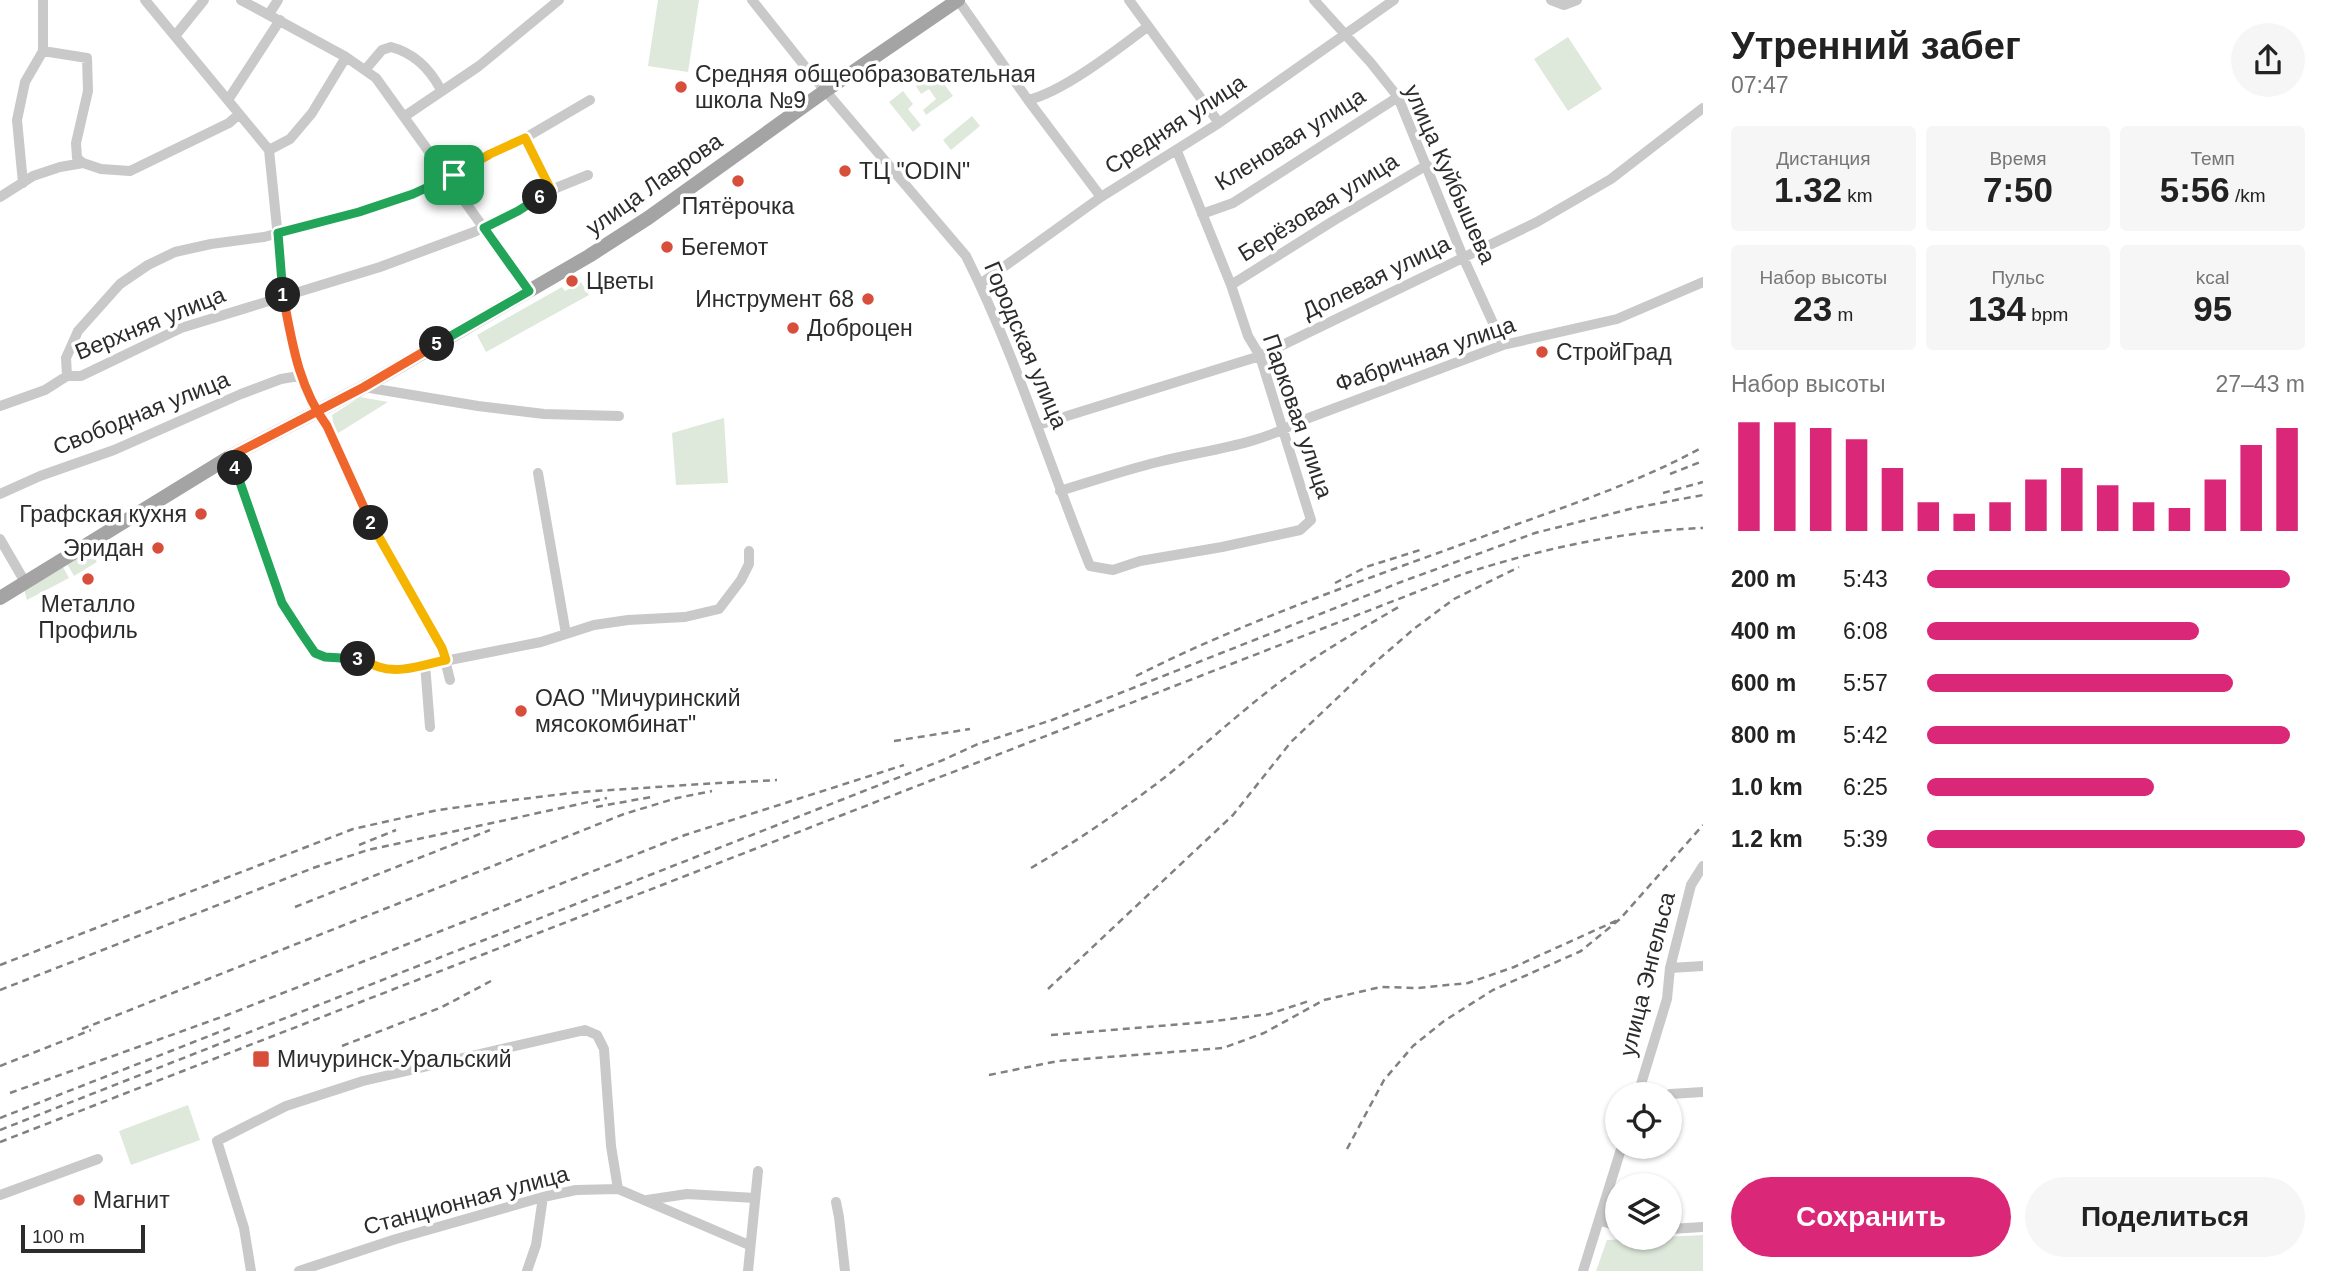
<!DOCTYPE html>
<html lang="ru">
<head>
<meta charset="utf-8">
<style>
  :root { --surface:#fff; --page:#f6f6f6; --text:#222; --muted:#767676; --accent:#db2777 }
  body { margin:0; font-family:Arial,sans-serif; background:var(--page); color:var(--text); height:100vh; display:flex; flex-direction:column; font-size:26px; white-space:nowrap }
  * { box-sizing:border-box; margin:0 }
  p { font-size:23px; color:var(--muted) }
  .icon { flex:none; width:38px; height:38px; fill:none; stroke:currentColor; stroke-width:2; stroke-linecap:round; stroke-linejoin:round }
  .map { position:relative; flex:1; overflow:hidden }
  .drawer { display:flex; flex-direction:column; background:var(--surface); width:630px }
  .drawer>* { flex:none }
  .fabs { position:absolute; left:1605px; top:1082px; display:grid; gap:14px }
  .fabs a { display:grid; place-items:center; width:77px; height:77px; border-radius:50%; background:var(--surface); box-shadow:0 2px 5px #0004; font-size:35px }
  .scale { position:absolute; left:21px; bottom:18px; width:124px; box-sizing:border-box; padding-left:7px; border:4px solid #2c2c2c; border-top:0; font-size:19px; line-height:24px; white-space:nowrap; color:#2c2c2c; -webkit-text-stroke:5px #fff; paint-order:stroke }
  .pin { position:absolute; display:grid; place-items:center; width:60px; height:60px; color:#fff; margin:-30px; border-radius:14px; box-shadow:0 4px 10px #0006 }
  .km { position:absolute; width:35px; height:35px; margin:-18px; border-radius:50%; background:#222; color:#fff; font-size:19px; line-height:35px; text-align:center }
  .round { display:grid; place-items:center; flex:none; width:74px; height:74px; border-radius:37px; background:var(--page) }
  .head { display:flex; align-items:center; justify-content:space-between; height:119px; padding:0 28px }
  h1 { font-size:38px; font-weight:700; line-height:52px }
  .metrics { display:grid; grid-template-columns:repeat(3,1fr); gap:10px; height:119px; padding:7px 28px }
  .metrics div { display:grid; align-content:center; border-radius:7px; background:var(--page); text-align:center }
  .metrics b { font-size:35px; font-weight:700 }
  .metrics small { font-size:19px; font-weight:400 }
  .metrics p { font-size:19px }
  .chart { height:196px; padding:14px 28px }
  .chart p { display:flex; justify-content:space-between }
  .chart svg { width:100%; height:126px; margin-top:7px; stroke:var(--accent); stroke-width:6 }
  .button { display:flex; gap:14px; margin-top:auto; padding:14px 28px }
  .button a { flex:1; height:80px; border-radius:42px; background:var(--accent); color:#fff; font-size:28px; font-weight:700; line-height:80px; text-align:center }
  .button a+a { background:var(--page); color:var(--text) }
  ul { padding:0 28px; list-style:none; font-size:23px }
  li { display:grid; grid-template-columns:112px 84px 1fr; align-items:center; height:52px }
  li i { height:18px; border-radius:9px; background:var(--accent) }
  main { display:flex; flex:1; min-height:0 }
  .map>svg:first-child { display:block }
  .green { fill:#dfe9db }
  .lines { fill:none; stroke-linecap:round; stroke-linejoin:round }
  .minor { stroke:#c9c9c9; stroke-width:10 }
  .major { stroke:#a4a4a4; stroke-width:14 }
  .rail { stroke:#818181; stroke-width:2.5; stroke-dasharray:7 5; stroke-linecap:butt }
  .split-1-casing { stroke:#fff; stroke-width:14 }
  .split-2-casing { stroke:#fff; stroke-width:14 }
  .split-3-casing { stroke:#fff; stroke-width:14 }
  .split-4-casing { stroke:#fff; stroke-width:14 }
  .split-5-casing { stroke:#fff; stroke-width:14 }
  .split-6-casing { stroke:#fff; stroke-width:14 }
  .split-7-casing { stroke:#fff; stroke-width:14 }
  .split-1 { stroke:#22a559; stroke-width:9 }
  .split-2 { stroke:#f0652b; stroke-width:9 }
  .split-3 { stroke:#f5b400; stroke-width:9 }
  .split-4 { stroke:#22a559; stroke-width:9 }
  .split-5 { stroke:#f0652b; stroke-width:9 }
  .split-6 { stroke:#22a559; stroke-width:9 }
  .split-7 { stroke:#f5b400; stroke-width:9 }
  .poi-dot { fill:#d74e3b; stroke:#fff; stroke-width:2.5 }
  .labels { text-anchor:middle; dominant-baseline:central; stroke-width:7; stroke-linejoin:round; paint-order:stroke }
  .poi-label { font-size:23px; fill:#2c2c2c; stroke:#fff; text-anchor:start }
  .street-label { font-size:23px; fill:#2c2c2c; stroke:#fff }
</style>
</head>
<body>
<main>
<div class="map">
<svg width="1703" height="1271" viewBox="0 0 1703 1271">
  <rect width="100%" height="100%" fill="#fff"/>
  <path class="green" d="M658,0H699L688,72L648,66Z
    M1568,37L1602,89L1568,111L1534,59Z
    M935,72L953,96L926,115L923,110L936,99L929,89L921,94L916,86Z
    M903,91L913,104L908,109L921,125L913,132L889,102Z
    M972,116L980,126L951,150L943,140Z
    M581,282L589,295L486,352L477,335L562,287L565,291Z
    M360,397L388,402L335,435L332,415Z
    M724,418L728,483L676,485L672,433Z
    M90,551L97,562L74,576L67,564Z
    M63,567L69,578L27,600L24,589Z
    M188,1105L200,1140L131,1165L119,1131Z
    M1703,1235V1271H1596L1607,1240Z"/>
  <g class="lines">
    <path class="minor" d="M145,0L269,150L284,296L299,376L316,411L327,426L371,524L442,648L450,680
      M241,0L346,57L376,78L529,291
      M752,0L811,74L966,256C1016,356 1048,462 1090,566L1113,570L1140,561L1222,547L1300,530L1311,520L1260,356L1248,336L1231,285L1177,151
      M958,0L1028,100L1101,197
      M1129,0L1219,123
      M1314,0L1371,63L1398,97L1463,257L1503,345
      M1551,0L1564,5L1577,0
      M269,14L278,0
      M175,36L204,0
      M43,51L87,58L88,91L76,143L77,158L83,163
      M365,70L382,50L391,47C414,53 430,69 441,90
      M228,100L280,20
      M1028,100C1063,92 1118,49 1147,27
      M405,116L479,66L559,0
      M525,138L551,190
      M269,150L290,139L312,113L346,57
      M23,183L17,120L25,82L43,51V0
      M0,197L33,176L60,167L83,163L101,169L130,171L229,123L239,114
      M1202,214L1233,203L1398,97
      M980,284L1101,197L1219,123L1394,0
      M1231,285L1333,221L1427,165
      M67,376L66,358L78,331L120,284L148,265L175,252L211,244L264,237L359,212L413,194L454,175L490,154L525,138L590,100
      M364,387L478,406L544,414L619,416
      M0,406L45,390L67,376H81L181,328L380,267L474,232L518,211L551,190L588,175
      M1038,425L1260,356L1537,222L1611,179L1703,108
      M231,456L282,602L315,653L325,657L366,659L378,667L399,670L541,642L594,625L628,620L685,617L719,609L741,580L749,564V551
      M538,473L566,634
      M1060,491C1093,481 1125,470 1158,462C1205,450 1255,446 1298,422L1503,345L1617,319L1703,282
      M0,494L40,476L114,450L241,394L281,379L299,376
      M0,539L25,582
      M425,664L430,727
      M1670,968L1703,966
      M1638,1094L1667,999L1670,968L1691,885L1703,866
      M1670,1094L1703,1092
      M0,1195L98,1159
      M647,1200L687,1194L755,1198
      M836,1202L839,1217L845,1271
      M1599,1220L1617,1226
      M1670,1229L1703,1227
      M251,1271L244,1228L217,1141L286,1106L363,1081L585,1030L597,1035L604,1049L611,1146L618,1189
      M299,1271L396,1239L543,1197L576,1190L618,1189L749,1245
      M527,1271L536,1245L543,1197
      M748,1271L758,1171
      M1583,1271L1622,1146"/>
    <path class="major" d="M0,598L231,456L364,387L589,256L648,218L825,91L958,0"/>
    <path class="rail" d="M1670,474L1703,461
      M1663,493L1703,482
      M1335,583L1366,567L1423,549
      M1136,676C1253,617 1379,575 1501,530C1570,505 1639,482 1703,447
      M894,741L970,729
      M727,783L777,780
      M596,807L651,797
      M359,845L396,830
      M1031,868C1077,841 1121,811 1164,778C1204,746 1242,710 1284,679C1321,652 1361,629 1402,605
      M295,907L490,830
      M0,965L353,829L438,810L505,801L580,792L734,782
      M1048,989L1233,815L1291,742L1372,665L1415,628L1454,599L1519,567
      M0,990L313,868L368,850L607,798
      M82,1029L624,814L677,798L712,791
      M1051,1035L1207,1022L1269,1014L1309,1001
      M342,1046L442,1007L491,981
      M0,1066L91,1030
      M989,1075L1058,1061L1223,1048L1264,1033L1324,1000L1381,987L1418,988L1468,983L1514,967L1620,919
      M10,1093L227,1015L685,835L904,765
      M0,1118L232,1027
      M0,1130L943,760L978,744L1052,720L1401,582L1535,533L1634,508L1703,495
      M0,1142L1463,574C1541,549 1621,531 1703,528
      M1347,1149L1384,1080L1413,1046L1444,1021L1493,990L1581,951L1620,919L1703,825"/>
  </g>
  <g class="lines">
    <defs>
      <path id="split-1" d="M283,295L278,233L359,212L413,194L454,175"/>
      <path id="split-2" d="M283,295C292,342 298,386 327,426L371,523"/>
      <path id="split-3" d="M358,659C367,659 371,665 379,667C400,674 425,664 446,660L442,648L371,523"/>
      <path id="split-4" d="M235,468L282,603L302,634L315,653L325,657L358,659"/>
      <path id="split-5" d="M235,468L231,456L364,387L437,344"/>
      <path id="split-6" d="M437,344L529,291L484,228L518,211L540,197"/>
      <path id="split-7" d="M454,175L490,154L525,138L551,190L540,197"/>
    </defs>
    <use href="#split-1" class="split-1-casing"/>
    <use href="#split-2" class="split-2-casing"/>
    <use href="#split-3" class="split-3-casing"/>
    <use href="#split-4" class="split-4-casing"/>
    <use href="#split-5" class="split-5-casing"/>
    <use href="#split-6" class="split-6-casing"/>
    <use href="#split-7" class="split-7-casing"/>
    <use href="#split-1" class="split-1"/>
    <use href="#split-2" class="split-2"/>
    <use href="#split-3" class="split-3"/>
    <use href="#split-4" class="split-4"/>
    <use href="#split-5" class="split-5"/>
    <use href="#split-6" class="split-6"/>
    <use href="#split-7" class="split-7"/>
  </g>
  <g class="poi-dot">
    <circle cx="681" cy="87" r="7"/>
    <circle cx="845" cy="171" r="7"/>
    <circle cx="738" cy="181" r="7"/>
    <circle cx="667" cy="247" r="7"/>
    <circle cx="572" cy="281" r="7"/>
    <circle cx="868" cy="299" r="7"/>
    <circle cx="793" cy="328" r="7"/>
    <circle cx="1542" cy="352" r="7"/>
    <circle cx="201" cy="514" r="7"/>
    <circle cx="158" cy="548" r="7"/>
    <circle cx="88" cy="579" r="7"/>
    <circle cx="521" cy="711" r="7"/>
    <rect x="252" y="1050" width="18" height="18" rx="3.5"/>
    <circle cx="79" cy="1200" r="7"/>
  </g>
  <g class="labels">
    <g class="poi-label">
      <text x="695" y="74">Средняя общеобразовательная<tspan x="695" dy="26">школа №9</tspan></text>
      <text x="859" y="171">ТЦ "ODIN"</text>
      <text x="738" y="206" text-anchor="middle">Пятёрочка</text>
      <text x="681" y="247">Бегемот</text>
      <text x="586" y="281">Цветы</text>
      <text x="854" y="299" text-anchor="end">Инструмент 68</text>
      <text x="807" y="328">Доброцен</text>
      <text x="1556" y="352">СтройГрад</text>
      <text x="187" y="514" text-anchor="end">Графская кухня</text>
      <text x="144" y="548" text-anchor="end">Эридан</text>
      <text x="88" y="604" text-anchor="middle">Металло<tspan x="88" dy="26">Профиль</tspan></text>
      <text x="535" y="698">ОАО "Мичуринский<tspan x="535" dy="26">мясокомбинат"</tspan></text>
      <text x="277" y="1059">Мичуринск-Уральский</text>
      <text x="93" y="1200">Магнит</text>
    </g>
    <g class="street-label">
      <text transform="translate(1175 124) rotate(-33)">Средняя улица</text>
      <text transform="translate(1290 139) rotate(-32)">Кленовая улица</text>
      <text transform="translate(1450 174) rotate(66)">улица Куйбышева</text>
      <text transform="translate(654 184) rotate(-35)">улица Лаврова</text>
      <text transform="translate(1318 207) rotate(-32)">Берёзовая улица</text>
      <text transform="translate(1376 277) rotate(-26)">Долевая улица</text>
      <text transform="translate(150 323) rotate(-22)">Верхняя улица</text>
      <text transform="translate(1026 345) rotate(67)">Городская улица</text>
      <text transform="translate(1425 354) rotate(-19)">Фабричная улица</text>
      <text transform="translate(141 413) rotate(-22)">Свободная улица</text>
      <text transform="translate(1298 416) rotate(71)">Парковая улица</text>
      <text transform="translate(1647 974) rotate(-76)">улица Энгельса</text>
      <text transform="translate(466 1200) rotate(-15)">Станционная улица</text>
    </g>
  </g>
</svg>
<div class="fabs">
<a><svg class="icon" aria-label="locate" viewBox="0 0 24 24"><circle cx="12" cy="12" r="6"/><path d="M12 2v4M12 18v4M2 12h4M18 12h4"/></svg></a>
<a><svg class="icon" aria-label="layers" viewBox="0 0 24 24"><path d="M12 4l9 5-9 5-9-5zM3 14l9 5 9-5"/></svg></a>
</div>
<div class="scale">100 m</div>
<div class="pin" style="left:454px;top:175px;background:#1e9e55"><svg class="icon" aria-label="arrive" viewBox="0 0 24 24"><path d="M6 21V4h12l-3 4 3 4H6"/></svg></div>
<b class="km" style="left:283px;top:295px">1</b>
<b class="km" style="left:371px;top:523px">2</b>
<b class="km" style="left:358px;top:659px">3</b>
<b class="km" style="left:235px;top:468px">4</b>
<b class="km" style="left:437px;top:344px">5</b>
<b class="km" style="left:540px;top:197px">6</b>
</div>
<section class="drawer">
<div class="head"><div><h1>Утренний забег</h1><p>07:47</p></div><a class="round"><svg class="icon" aria-label="share" viewBox="0 0 24 24"><path d="M12 15V3M7 8l5-5 5 5M5 13v7h14v-7"/></svg></a></div>
<div class="metrics">
<div><p>Дистанция</p><b>1.32<small> km</small></b></div>
<div><p>Время</p><b>7:50</b></div>
<div><p>Темп</p><b>5:56<small> /km</small></b></div>
</div>
<div class="metrics">
<div><p>Набор высоты</p><b>23<small> m</small></b></div>
<div><p>Пульс</p><b>134<small> bpm</small></b></div>
<div><p>kcal</p><b>95</b></div>
</div>
<div class="chart"><p><span>Набор высоты</span>27–43 m</p>
<svg viewBox="0 0 160 44" preserveAspectRatio="none"><path d="M5 44V6M15 44V6M25 44V8M35 44V12M45 44V22M55 44V34M65 44V38M75 44V34M85 44V26M95 44V22M105 44V28M115 44V34M125 44V36M135 44V26M145 44V14M155 44V8"/></svg>
</div>
<ul>
<li><b>200 m</b>5:43<i style="width:96%"></i></li>
<li><b>400 m</b>6:08<i style="width:72%"></i></li>
<li><b>600 m</b>5:57<i style="width:81%"></i></li>
<li><b>800 m</b>5:42<i style="width:96%"></i></li>
<li><b>1.0 km</b>6:25<i style="width:60%"></i></li>
<li><b>1.2 km</b>5:39<i style="width:100%"></i></li>
</ul>
<div class="button"><a>Сохранить</a><a>Поделиться</a></div>
</section>
</main>
</body>
</html>
